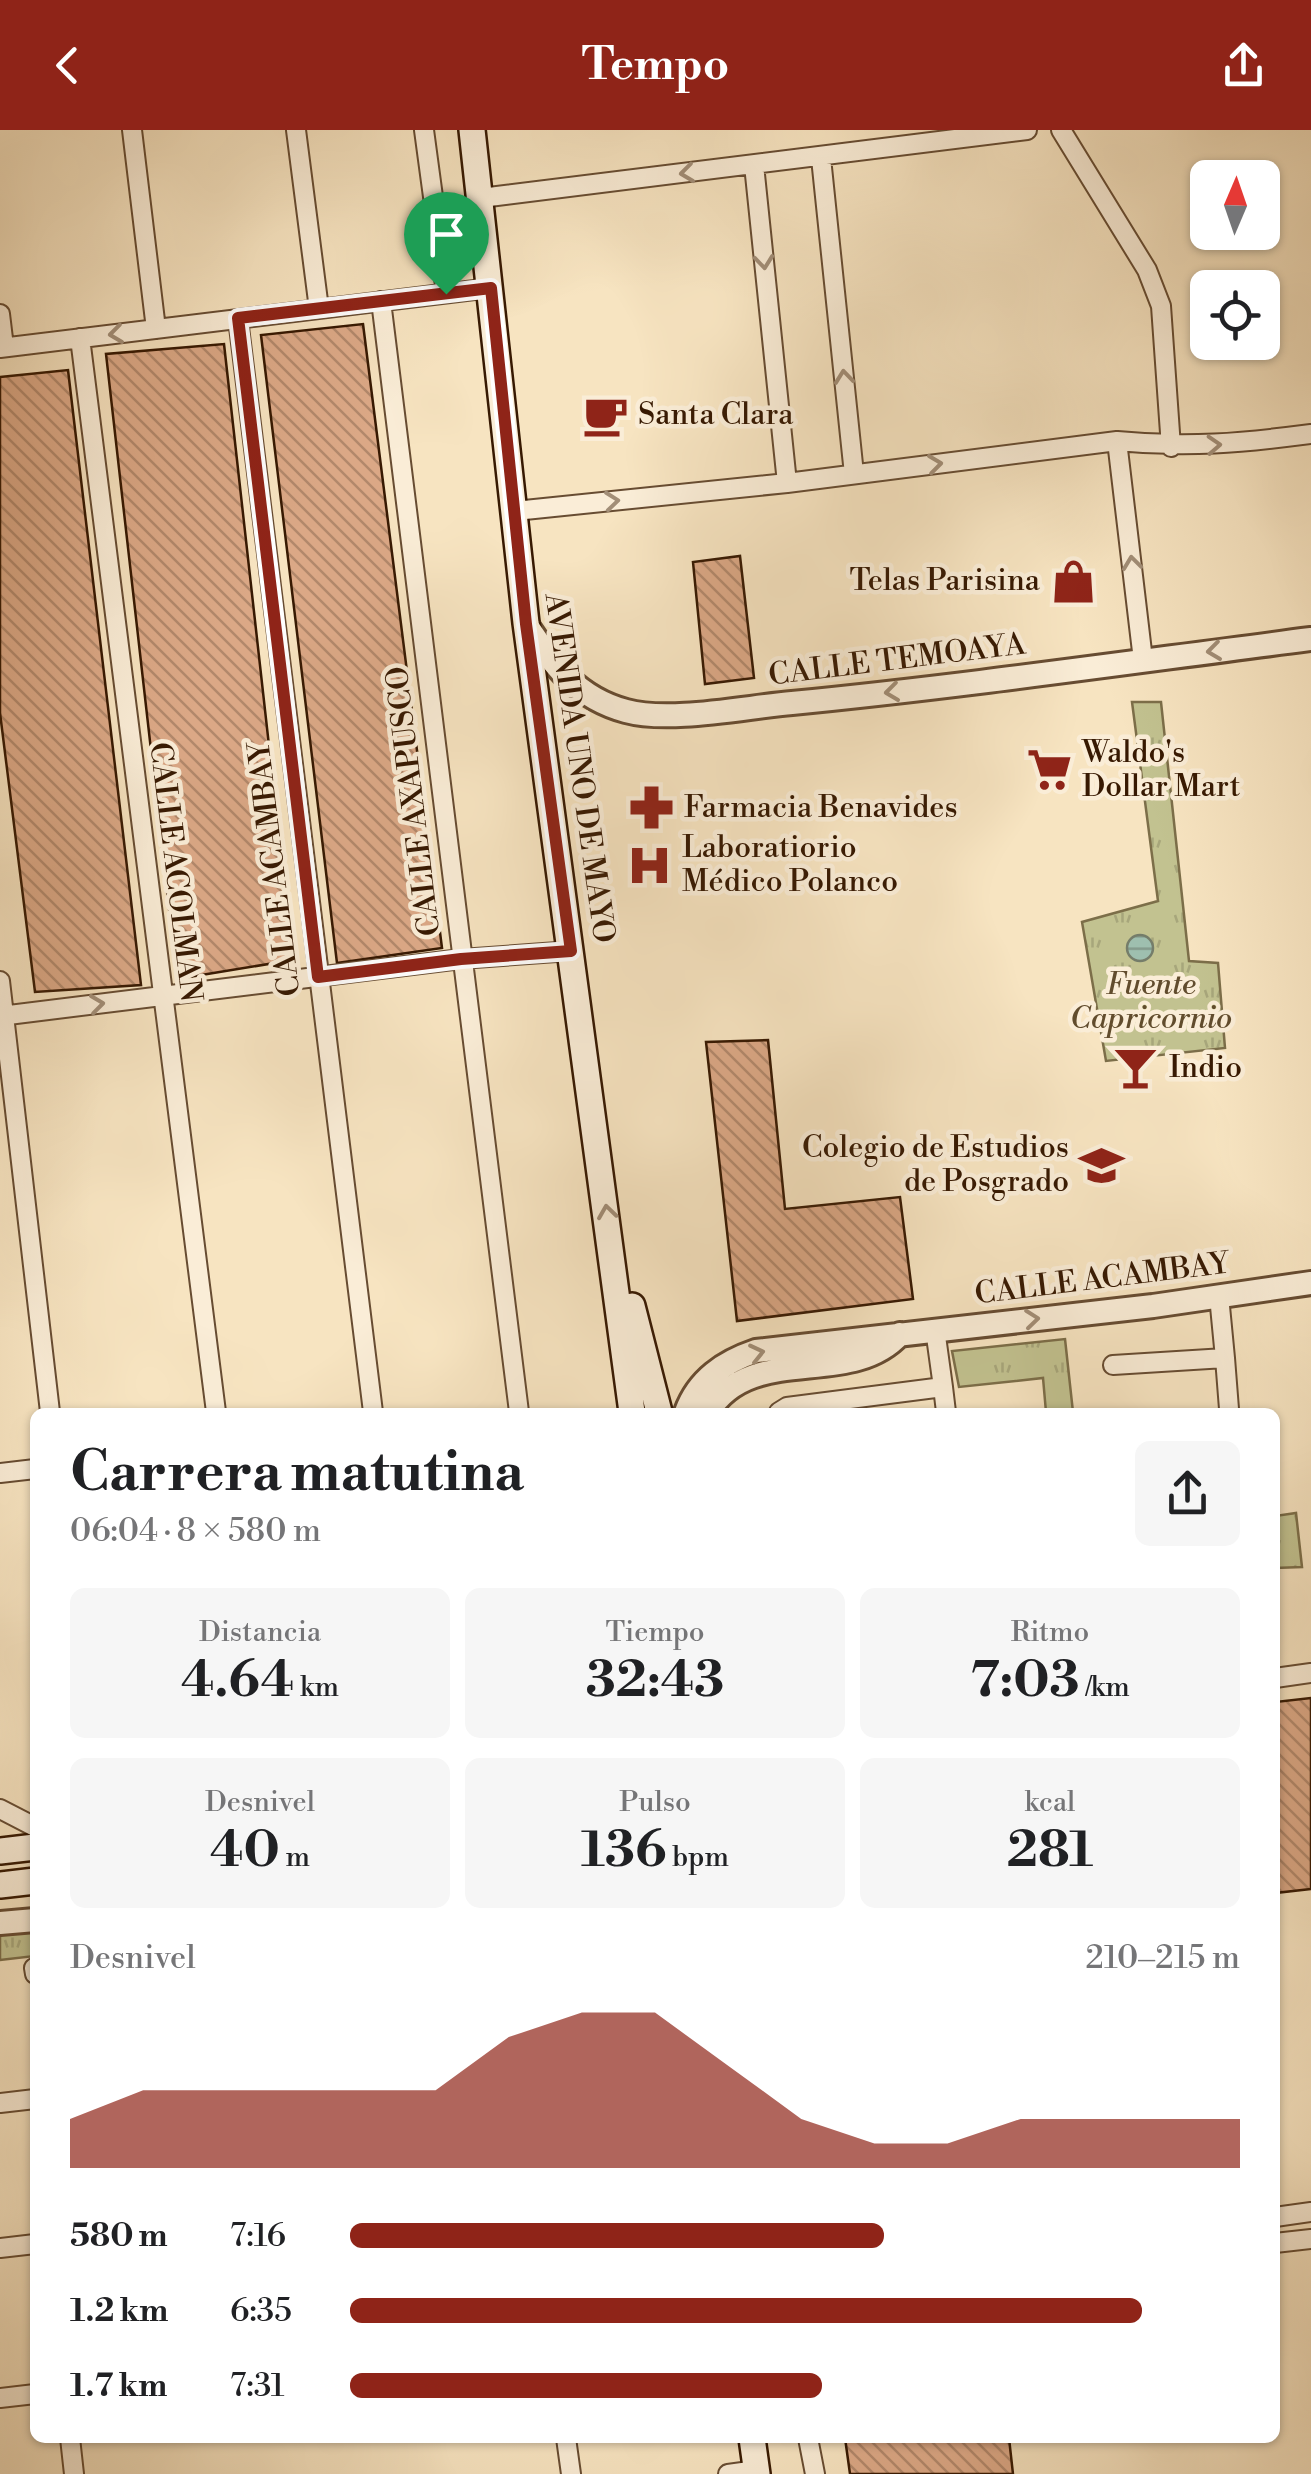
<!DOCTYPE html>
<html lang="es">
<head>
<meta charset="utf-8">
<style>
  :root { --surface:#fff; --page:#f6f6f6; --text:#202124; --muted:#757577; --accent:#8f2418 }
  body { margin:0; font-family:"Libre Bodoni",serif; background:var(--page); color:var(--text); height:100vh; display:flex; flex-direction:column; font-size:38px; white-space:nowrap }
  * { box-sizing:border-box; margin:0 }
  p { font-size:32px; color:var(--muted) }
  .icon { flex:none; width:55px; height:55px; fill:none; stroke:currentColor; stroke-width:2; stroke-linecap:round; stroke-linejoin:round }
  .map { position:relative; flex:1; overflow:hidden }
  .side { position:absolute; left:30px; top:1278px; width:1250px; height:1035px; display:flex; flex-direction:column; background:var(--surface); border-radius:15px; box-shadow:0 2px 8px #0004 }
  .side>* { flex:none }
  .needle { width:65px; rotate:2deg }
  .tools { position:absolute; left:1190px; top:30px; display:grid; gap:20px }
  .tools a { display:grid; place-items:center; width:90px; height:90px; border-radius:15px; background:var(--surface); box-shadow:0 2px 8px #0004; font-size:50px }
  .pin { position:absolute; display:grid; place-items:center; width:85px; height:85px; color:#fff; margin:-102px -42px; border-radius:50% 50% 50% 0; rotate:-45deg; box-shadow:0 0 10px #0007 }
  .pin .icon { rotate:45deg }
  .round { display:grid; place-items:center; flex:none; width:105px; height:105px; border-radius:15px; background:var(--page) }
  .headline { display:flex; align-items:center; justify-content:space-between; height:170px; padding:0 40px }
  h1 { font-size:55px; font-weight:700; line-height:75px }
  .figures { display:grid; grid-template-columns:repeat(3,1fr); gap:15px; height:170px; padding:10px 40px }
  .figures div { display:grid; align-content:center; border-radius:15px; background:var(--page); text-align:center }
  .figures b { font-size:50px; font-weight:700 }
  .figures small { font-size:28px; font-weight:400 }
  .figures p { font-size:28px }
  .chart { height:280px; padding:20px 40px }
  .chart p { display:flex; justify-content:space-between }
  .chart svg { width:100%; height:180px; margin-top:10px; fill:var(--accent); opacity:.7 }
  ul { padding:0 40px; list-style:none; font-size:32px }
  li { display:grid; grid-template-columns:160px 120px 1fr; align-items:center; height:75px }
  li i { height:25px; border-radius:12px; background:var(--accent) }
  header { display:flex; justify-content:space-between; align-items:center; height:130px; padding:0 40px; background:var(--accent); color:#fff; font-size:45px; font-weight:700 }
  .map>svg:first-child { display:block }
  .grass { fill:url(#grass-tufts); stroke:#7c6e49; stroke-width:2.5 }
  .water { fill:url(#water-rules); stroke:#757d6a; stroke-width:2.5 }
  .building { fill:url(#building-back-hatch); stroke:#371902; stroke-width:2.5 }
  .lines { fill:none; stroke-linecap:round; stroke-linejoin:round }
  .minor-casing { stroke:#674c32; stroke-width:22 }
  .tertiary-casing { stroke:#674c32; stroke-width:28 }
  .secondary-casing { stroke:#371902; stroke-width:30 }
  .minor { stroke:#faedd7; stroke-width:18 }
  .tertiary { stroke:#faedd7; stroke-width:22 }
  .secondary { stroke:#faedd7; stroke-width:25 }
  .oneway { stroke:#a28e77 }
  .route-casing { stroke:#fff; stroke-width:20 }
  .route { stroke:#8f2418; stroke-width:12 }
  .labels { text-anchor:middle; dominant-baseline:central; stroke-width:9; stroke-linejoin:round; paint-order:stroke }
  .poi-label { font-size:30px; fill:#371902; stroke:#faedd7; text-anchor:start }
  .street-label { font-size:30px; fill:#371902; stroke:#faedd7 }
  .park-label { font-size:30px; font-style:italic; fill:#614c2d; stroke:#faedd7 }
</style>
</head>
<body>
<header><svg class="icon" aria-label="back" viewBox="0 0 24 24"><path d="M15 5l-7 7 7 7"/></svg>Tempo<svg class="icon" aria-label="share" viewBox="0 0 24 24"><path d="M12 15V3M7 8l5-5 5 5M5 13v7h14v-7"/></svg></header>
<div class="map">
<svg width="1311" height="2344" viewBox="0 0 1311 2344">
  <defs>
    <pattern id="grass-tufts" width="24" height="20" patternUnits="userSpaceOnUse" patternTransform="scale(2.5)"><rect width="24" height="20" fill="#c2c290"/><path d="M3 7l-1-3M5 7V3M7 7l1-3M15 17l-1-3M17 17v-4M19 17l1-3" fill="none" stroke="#a7a67b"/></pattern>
    <pattern id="water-rules" width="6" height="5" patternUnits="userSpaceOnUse" patternTransform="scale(2.5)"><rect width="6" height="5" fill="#9ebfaf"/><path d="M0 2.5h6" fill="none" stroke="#829a8c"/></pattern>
    <pattern id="building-back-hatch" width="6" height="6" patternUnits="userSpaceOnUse" patternTransform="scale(2.5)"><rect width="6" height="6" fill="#dba886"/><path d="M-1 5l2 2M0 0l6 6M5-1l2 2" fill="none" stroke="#b2886b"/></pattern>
  </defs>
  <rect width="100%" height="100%" fill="#f7e4c1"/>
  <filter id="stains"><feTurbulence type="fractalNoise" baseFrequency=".002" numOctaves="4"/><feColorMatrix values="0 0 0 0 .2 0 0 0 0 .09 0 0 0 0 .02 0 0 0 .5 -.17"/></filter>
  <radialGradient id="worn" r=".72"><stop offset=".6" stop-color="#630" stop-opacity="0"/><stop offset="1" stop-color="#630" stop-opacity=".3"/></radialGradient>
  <path class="grass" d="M1132,572H1161L1189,831L1218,833L1225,918L1106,931L1082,792L1158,771Z
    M1065,1209L1073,1282H1046L1043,1248L959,1257L952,1221Z
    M1296,1383L1302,1437L1275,1438V1386Z
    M35,1798V1826L0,1830V1802Z"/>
  <path class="water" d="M1127 818a13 13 0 1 1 26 0a13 13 0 1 1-26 0Z"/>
  <path class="building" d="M363,194L442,818L337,833L261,205Z
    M224,214L293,830L177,849L106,224Z
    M68,240L141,855L35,862L0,583V247Z
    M740,426L754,548L705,554L693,432Z
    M768,910L785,1079L900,1067L913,1169L737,1191L706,912Z
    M1311,1568V1759L1275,1763V1572Z
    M845,2308H1009L1013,2344H850Z"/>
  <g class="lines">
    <defs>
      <path id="minor" d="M132,0L156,199
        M296,0L319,179
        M424,0L446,163
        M1061,0L1147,140L1161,176L1171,317
        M821,28L854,344
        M754,35L787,353
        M481,68L1027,0
        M381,171L519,1282
        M0,184L4,217
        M238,189L373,1282
        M80,208L216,1282
        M0,218L491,158
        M1117,311L1143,530
        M515,381L787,353L1117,311C1187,318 1242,313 1311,304
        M0,851L50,1282
        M0,886L461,829L571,821
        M1225,1228L1229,1279
        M1113,1235L1225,1228L1219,1166
        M943,1257L946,1282
        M779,1282L787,1277L943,1257L935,1199
        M0,1343L35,1339
        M1275,1548L1311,1543
        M0,1679L35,1697
        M34,1838L35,1844
        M0,1973L35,1969
        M1275,2087L1311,2082
        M1275,2113L1311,2109
        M0,2118L35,2114
        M0,2268L35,2264
        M70,2308L74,2344
        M566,2308L571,2344
        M808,2308L815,2344
        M728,2344L757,2340"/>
      <path id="tertiary" d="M526,494C552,534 577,568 626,581C670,593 745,577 792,573C965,556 1138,531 1311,509
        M686,1282C698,1249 724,1232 756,1221L1153,1176L1311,1153
        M708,1282C752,1211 849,1260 900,1204
        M0,1793L35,1790"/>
      <path id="secondary" d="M472,0L526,493L632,1282
        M632,1176L659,1282
        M0,1721L35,1717
        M0,1755L35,1751
        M752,2308L757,2344"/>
    </defs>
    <use href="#minor" class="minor-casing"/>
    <use href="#tertiary" class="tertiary-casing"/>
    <use href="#secondary" class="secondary-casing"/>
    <use href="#minor" class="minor"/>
    <use href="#tertiary" class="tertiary"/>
    <use href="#secondary" class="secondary"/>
  </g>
  <defs><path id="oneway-chevron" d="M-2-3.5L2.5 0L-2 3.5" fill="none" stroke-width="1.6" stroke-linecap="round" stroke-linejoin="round" transform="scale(2.5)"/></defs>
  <g class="oneway">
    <use href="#oneway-chevron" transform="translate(687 43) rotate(173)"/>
    <use href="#oneway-chevron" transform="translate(764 132) rotate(84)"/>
    <use href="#oneway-chevron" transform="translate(116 204) rotate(173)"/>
    <use href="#oneway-chevron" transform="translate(844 247) rotate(-96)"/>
    <use href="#oneway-chevron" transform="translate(1214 315) rotate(-3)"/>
    <use href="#oneway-chevron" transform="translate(935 334) rotate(-7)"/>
    <use href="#oneway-chevron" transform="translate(612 371) rotate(-6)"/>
    <use href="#oneway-chevron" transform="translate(1132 433) rotate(-97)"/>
    <use href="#oneway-chevron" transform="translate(1214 521) rotate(173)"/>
    <use href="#oneway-chevron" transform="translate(892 562) rotate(173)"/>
    <use href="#oneway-chevron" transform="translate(97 874) rotate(-7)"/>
    <use href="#oneway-chevron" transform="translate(607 1082) rotate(-98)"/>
    <use href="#oneway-chevron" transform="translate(1032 1189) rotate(-6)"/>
    <use href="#oneway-chevron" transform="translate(757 1223) rotate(-13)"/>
  </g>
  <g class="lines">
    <defs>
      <path id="route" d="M491,158L526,494L571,821L461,829L318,847L238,188Z"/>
    </defs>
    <use href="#route" class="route-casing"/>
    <use href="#route" class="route"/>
  </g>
  <defs>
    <symbol id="cafe-bare" viewBox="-9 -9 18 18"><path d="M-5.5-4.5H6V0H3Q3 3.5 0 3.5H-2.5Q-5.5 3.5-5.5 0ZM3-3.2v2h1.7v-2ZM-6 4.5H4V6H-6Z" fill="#8f2418" stroke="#faedd7" stroke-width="2.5" paint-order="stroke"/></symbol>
    <symbol id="shop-bare" viewBox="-9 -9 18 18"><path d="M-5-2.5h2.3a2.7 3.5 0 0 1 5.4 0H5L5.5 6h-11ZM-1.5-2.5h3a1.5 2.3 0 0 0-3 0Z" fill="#8f2418" stroke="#faedd7" stroke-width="2.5" paint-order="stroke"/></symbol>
    <symbol id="supermarket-bare" viewBox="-9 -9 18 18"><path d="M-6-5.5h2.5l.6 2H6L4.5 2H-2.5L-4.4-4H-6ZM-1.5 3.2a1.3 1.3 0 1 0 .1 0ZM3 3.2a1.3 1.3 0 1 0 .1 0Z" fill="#8f2418" stroke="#faedd7" stroke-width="2.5" paint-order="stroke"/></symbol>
    <symbol id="pharmacy-bare" viewBox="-9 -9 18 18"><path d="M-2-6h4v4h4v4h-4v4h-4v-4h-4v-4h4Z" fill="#8f2418" stroke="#faedd7" stroke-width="2.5" paint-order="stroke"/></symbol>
    <symbol id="hospital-bare" viewBox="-9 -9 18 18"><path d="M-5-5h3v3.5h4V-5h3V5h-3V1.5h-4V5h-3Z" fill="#8f2418" stroke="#faedd7" stroke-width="2.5" paint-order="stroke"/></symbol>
    <symbol id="bar-bare" viewBox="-9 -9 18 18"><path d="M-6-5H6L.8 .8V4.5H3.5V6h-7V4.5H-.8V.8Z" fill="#8f2418" stroke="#faedd7" stroke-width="2.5" paint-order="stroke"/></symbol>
    <symbol id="school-bare" viewBox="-9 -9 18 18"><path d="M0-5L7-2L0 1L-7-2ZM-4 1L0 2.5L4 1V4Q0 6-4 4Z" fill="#8f2418" stroke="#faedd7" stroke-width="2.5" paint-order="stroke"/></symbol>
  </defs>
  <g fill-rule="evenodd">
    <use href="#cafe-bare" x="574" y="254" width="63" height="63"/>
    <use href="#shop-bare" x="1042" y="420" width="63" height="63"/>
    <use href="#supermarket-bare" x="1018" y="608" width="63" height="63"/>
    <use href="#pharmacy-bare" x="620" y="646" width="63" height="63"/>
    <use href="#hospital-bare" x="618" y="704" width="63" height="63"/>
    <use href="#bar-bare" x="1104" y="906" width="63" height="63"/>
    <use href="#school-bare" x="1070" y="1004" width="63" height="63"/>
  </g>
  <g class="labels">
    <g class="poi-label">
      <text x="638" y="285">Santa Clara</text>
      <text x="1040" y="451" text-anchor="end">Telas Parisina</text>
      <text x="1082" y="623">Waldo's<tspan x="1082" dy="34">Dollar Mart</tspan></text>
      <text x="684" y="678">Farmacia Benavides</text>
      <text x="682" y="718">Laboratiorio<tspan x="682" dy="34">Médico Polanco</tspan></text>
      <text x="1169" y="938">Indio</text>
      <text x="1069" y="1018" text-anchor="end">Colegio de Estudios<tspan x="1069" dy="34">de Posgrado</tspan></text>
    </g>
    <g class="street-label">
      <text transform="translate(897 530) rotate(-7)">CALLE TEMOAYA</text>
      <text transform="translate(579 638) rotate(82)">AVENIDA UNO DE MAYO</text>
      <text transform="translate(414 671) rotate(-97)">CALLE AXAPUSCO</text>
      <text transform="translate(275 739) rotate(-97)">CALLE ACAMBAY</text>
      <text transform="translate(175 742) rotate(83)">CALLE ACOLMAN</text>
      <text transform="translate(1102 1149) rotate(-7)">CALLE ACAMBAY</text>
    </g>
    <g class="park-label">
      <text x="1151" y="855">Fuente<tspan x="1151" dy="34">Capricornio</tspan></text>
    </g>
  </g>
  <rect width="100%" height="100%" filter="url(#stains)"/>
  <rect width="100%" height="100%" fill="url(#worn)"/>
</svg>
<div class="tools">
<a><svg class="needle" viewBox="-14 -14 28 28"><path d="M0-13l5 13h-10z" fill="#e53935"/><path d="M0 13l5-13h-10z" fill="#757577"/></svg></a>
<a><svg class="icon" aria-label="locate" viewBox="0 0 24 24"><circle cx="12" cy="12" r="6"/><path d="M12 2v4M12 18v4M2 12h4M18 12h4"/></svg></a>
</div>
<div class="pin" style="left:446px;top:164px;background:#1e9e55"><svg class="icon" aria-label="arrive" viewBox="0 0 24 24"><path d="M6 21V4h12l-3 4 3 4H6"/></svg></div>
<section class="side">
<div class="headline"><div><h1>Carrera matutina</h1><p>06:04 · 8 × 580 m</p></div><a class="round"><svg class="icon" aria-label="share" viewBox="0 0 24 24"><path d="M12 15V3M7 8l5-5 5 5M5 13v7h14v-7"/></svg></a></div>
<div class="figures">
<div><p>Distancia</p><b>4.64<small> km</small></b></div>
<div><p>Tiempo</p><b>32:43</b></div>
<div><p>Ritmo</p><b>7:03<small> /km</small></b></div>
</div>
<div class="figures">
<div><p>Desnivel</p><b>40<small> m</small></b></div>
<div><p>Pulso</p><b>136<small> bpm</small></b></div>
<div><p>kcal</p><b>281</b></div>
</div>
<div class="chart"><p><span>Desnivel</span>210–215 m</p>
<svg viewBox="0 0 160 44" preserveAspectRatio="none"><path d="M0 44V32L10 25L20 25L30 25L40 25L50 25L60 12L70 6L80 6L90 19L100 32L110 38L120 38L130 32L140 32L150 32L160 32V44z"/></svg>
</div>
<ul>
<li><b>580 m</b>7:16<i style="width:60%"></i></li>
<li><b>1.2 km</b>6:35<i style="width:89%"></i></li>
<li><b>1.7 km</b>7:31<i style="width:53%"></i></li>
</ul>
</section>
</div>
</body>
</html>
